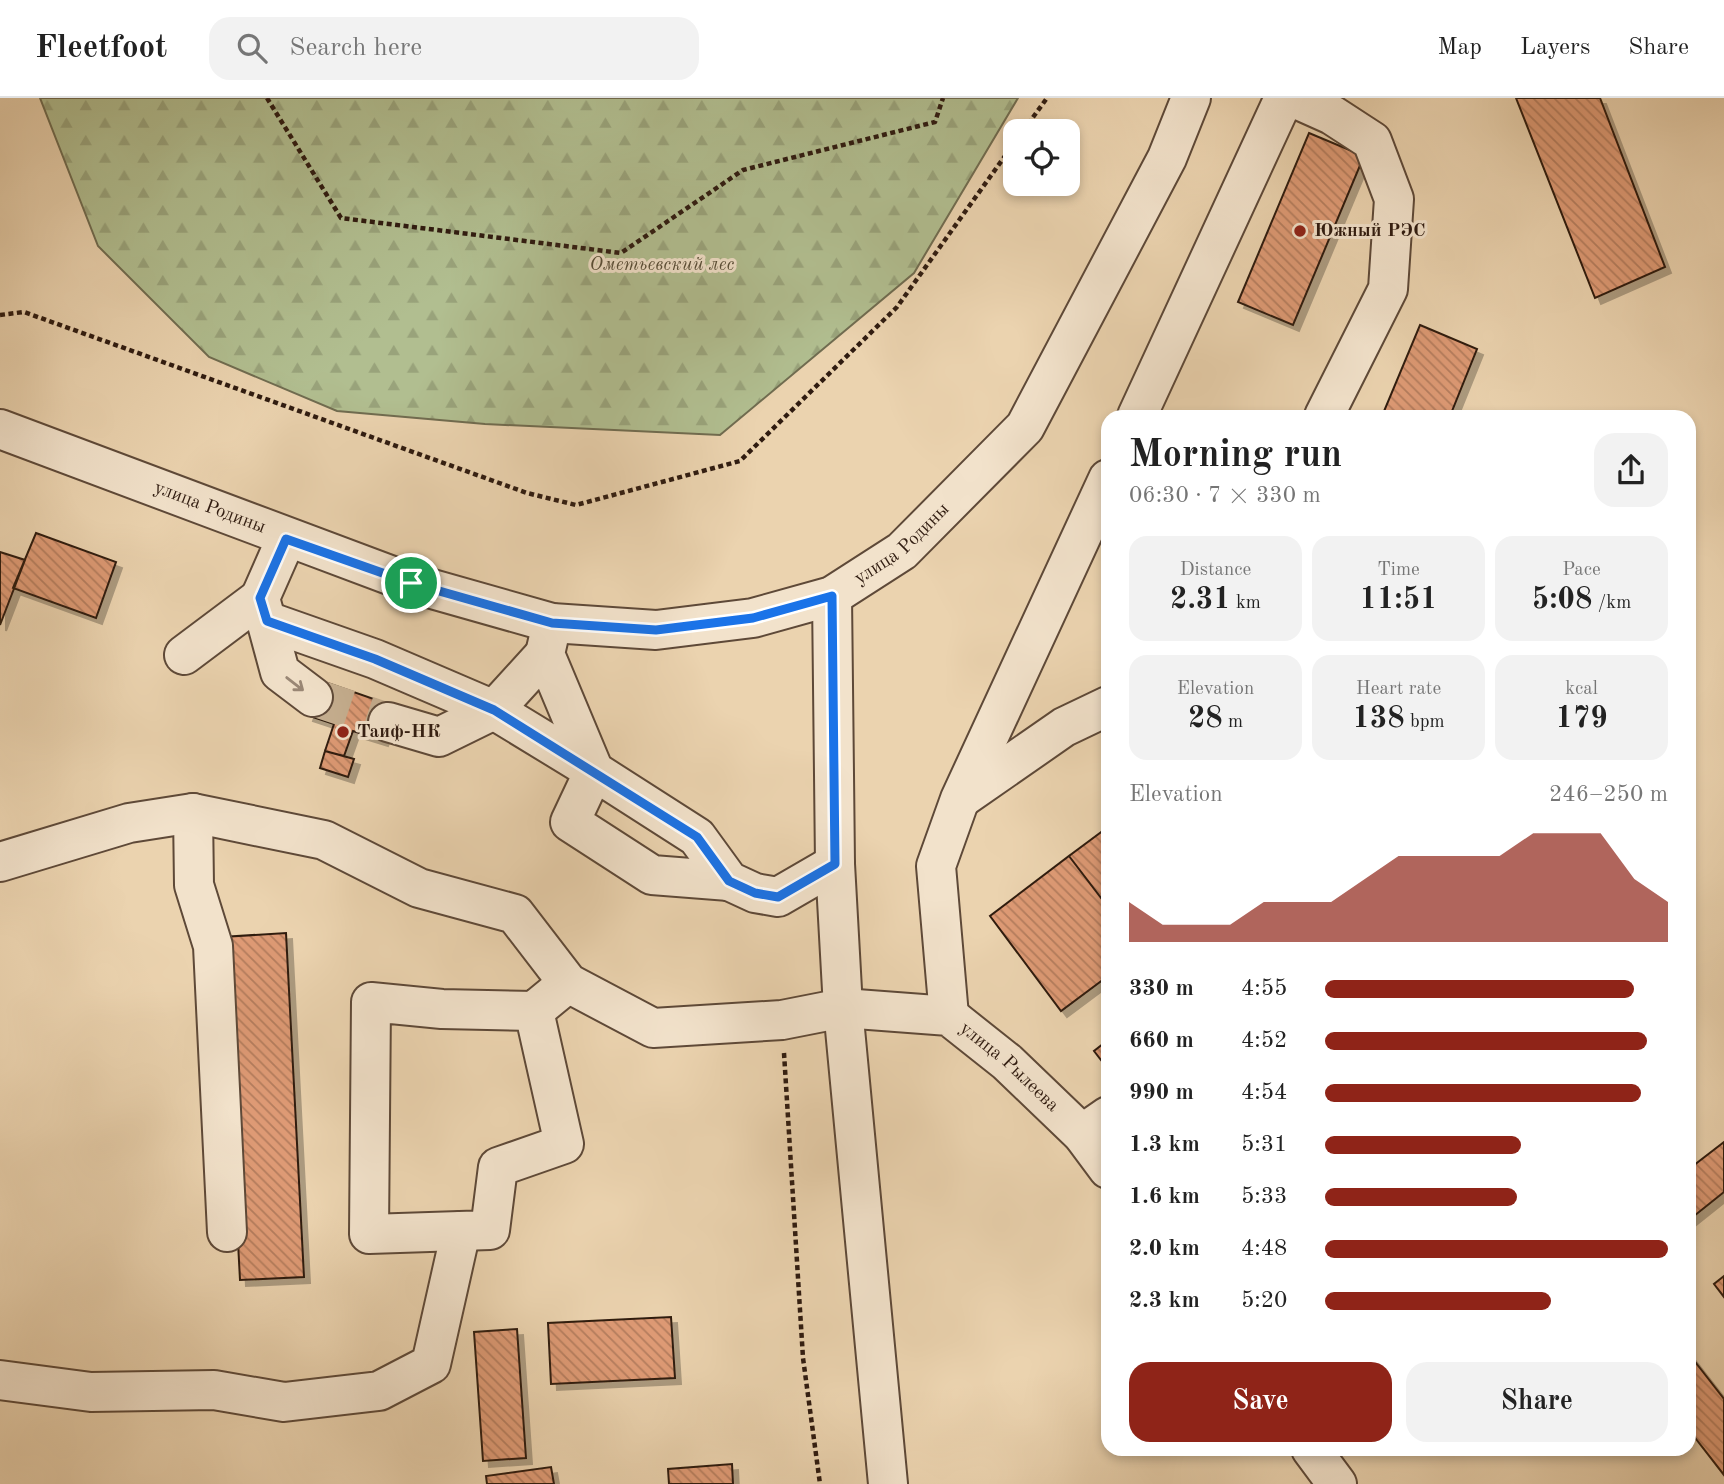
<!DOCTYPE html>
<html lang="en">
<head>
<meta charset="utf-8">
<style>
  :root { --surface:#fff; --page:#f2f2f2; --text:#222; --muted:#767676; --line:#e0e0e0; --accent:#8f2418 }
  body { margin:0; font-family:"Old Standard TT",serif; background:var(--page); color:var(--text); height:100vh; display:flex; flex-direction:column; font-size:26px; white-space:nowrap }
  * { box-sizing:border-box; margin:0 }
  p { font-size:23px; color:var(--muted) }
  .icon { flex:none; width:38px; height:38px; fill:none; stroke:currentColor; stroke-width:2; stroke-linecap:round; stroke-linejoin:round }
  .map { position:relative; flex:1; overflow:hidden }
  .sheet { position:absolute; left:1101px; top:312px; width:595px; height:1046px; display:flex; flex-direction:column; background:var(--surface); border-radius:21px; box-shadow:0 4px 10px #0003 }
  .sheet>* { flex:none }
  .controls { position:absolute; left:1003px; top:21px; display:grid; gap:14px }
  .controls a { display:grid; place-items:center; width:77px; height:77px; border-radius:14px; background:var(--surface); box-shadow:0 4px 10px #0003; font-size:35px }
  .pin { position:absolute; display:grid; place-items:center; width:60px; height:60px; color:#fff; margin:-30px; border:4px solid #fff; border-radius:50%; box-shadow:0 2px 7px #0007 }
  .round { display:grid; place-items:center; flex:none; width:74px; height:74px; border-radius:21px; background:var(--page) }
  .head { display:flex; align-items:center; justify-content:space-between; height:119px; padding:0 28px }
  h1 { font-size:38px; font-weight:600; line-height:52px }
  .figures { display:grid; grid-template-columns:repeat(3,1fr); gap:10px; height:119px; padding:7px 28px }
  .figures div { display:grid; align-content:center; border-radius:18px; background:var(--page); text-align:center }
  .figures b { font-size:30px; font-weight:600 }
  .figures small { font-size:19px; font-weight:400 }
  .figures p { font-size:19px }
  .chart { height:196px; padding:14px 28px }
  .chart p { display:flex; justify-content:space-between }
  .chart svg { width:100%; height:126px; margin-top:7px; fill:var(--accent); opacity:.7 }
  .button { display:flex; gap:14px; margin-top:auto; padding:14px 28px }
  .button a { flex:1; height:80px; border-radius:21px; background:var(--accent); color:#fff; font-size:28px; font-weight:600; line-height:80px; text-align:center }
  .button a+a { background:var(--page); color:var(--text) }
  ul { padding:0 28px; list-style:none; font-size:23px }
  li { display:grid; grid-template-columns:112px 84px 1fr; align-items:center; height:52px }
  li i { height:18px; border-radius:9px; background:var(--accent) }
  header { display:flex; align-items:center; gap:42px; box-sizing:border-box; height:98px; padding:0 35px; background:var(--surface); border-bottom:2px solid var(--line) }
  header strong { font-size:33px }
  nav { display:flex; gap:38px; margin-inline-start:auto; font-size:24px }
  .search { width:490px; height:63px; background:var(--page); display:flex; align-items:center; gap:18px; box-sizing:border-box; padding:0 24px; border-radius:21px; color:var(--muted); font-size:26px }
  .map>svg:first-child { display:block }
  .forest { fill:url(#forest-firs); stroke:#706c50; stroke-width:2 }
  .building { fill:url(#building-back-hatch); stroke:#2f1b10; stroke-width:2; filter:url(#shadow) }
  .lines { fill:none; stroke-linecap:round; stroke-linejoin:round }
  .minor-tunnel { stroke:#c5ae8f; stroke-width:38; stroke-dasharray:38 19; stroke-linecap:butt }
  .minor-casing { stroke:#5e4938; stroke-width:42 }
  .path { stroke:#2f1b10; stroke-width:4.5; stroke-dasharray:5 3.5; stroke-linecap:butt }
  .minor { stroke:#f2e2cb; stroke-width:38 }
  .oneway { stroke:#9a8877 }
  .route-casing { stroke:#fff; stroke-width:14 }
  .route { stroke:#1a73e8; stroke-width:9 }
  .poi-dot { fill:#8f2418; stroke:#f2e2cb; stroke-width:2.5 }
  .labels { text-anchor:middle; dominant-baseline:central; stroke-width:6; stroke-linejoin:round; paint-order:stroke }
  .poi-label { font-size:19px; font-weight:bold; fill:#2f1b10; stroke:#f2e2cb; text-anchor:start }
  .park-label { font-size:19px; font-style:italic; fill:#564c36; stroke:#f2e2cb }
  .street-label { font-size:19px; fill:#2f1b10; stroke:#f2e2cb }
</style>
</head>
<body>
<header>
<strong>Fleetfoot</strong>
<div class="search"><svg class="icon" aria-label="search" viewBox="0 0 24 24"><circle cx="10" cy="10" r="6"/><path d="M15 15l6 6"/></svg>Search here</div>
<nav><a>Map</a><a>Layers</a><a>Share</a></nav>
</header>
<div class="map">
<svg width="1724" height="1386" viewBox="0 0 1724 1386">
  <defs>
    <pattern id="forest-firs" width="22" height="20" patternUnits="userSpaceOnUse" patternTransform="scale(1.75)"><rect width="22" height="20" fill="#b1be90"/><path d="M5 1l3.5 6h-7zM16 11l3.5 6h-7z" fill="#99a37b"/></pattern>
    <pattern id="building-back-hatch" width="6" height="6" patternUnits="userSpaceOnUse" patternTransform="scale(1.75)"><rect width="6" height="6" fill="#de9a74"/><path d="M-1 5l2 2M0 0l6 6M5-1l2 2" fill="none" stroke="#b47d5e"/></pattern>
    <filter id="shadow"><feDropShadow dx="6" dy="6" stdDeviation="0" flood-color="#0004"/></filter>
  </defs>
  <rect width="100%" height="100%" fill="#ebd3af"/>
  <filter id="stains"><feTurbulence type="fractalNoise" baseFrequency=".00286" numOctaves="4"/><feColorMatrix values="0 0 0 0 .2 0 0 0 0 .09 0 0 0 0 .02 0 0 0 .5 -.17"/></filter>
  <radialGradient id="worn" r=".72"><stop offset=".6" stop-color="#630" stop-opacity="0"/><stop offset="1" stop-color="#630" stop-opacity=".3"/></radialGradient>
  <path class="forest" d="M40,0H1018L914,175L720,337L485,326L337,313L209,259L98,148Z"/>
  <path class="building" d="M1516,0H1600L1665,169L1595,200Z
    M1309,35L1364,58L1293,227L1238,204Z
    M1420,227L1477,251L1450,318H1382Z
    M36,435L116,464L96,520L13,490Z
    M0,454L25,462L0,527Z
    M319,582L394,608L382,642L353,633L344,658L325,653L334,626L307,617Z
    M325,653L354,661L348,679L320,670Z
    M1108,729V809L1069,758Z
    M1069,758L1108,809V878L1061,913L990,818Z
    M286,835L304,1179L240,1182L222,839Z
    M1108,942V971L1094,953Z
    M1724,1044V1094L1689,1122V1071Z
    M1724,1178V1199L1714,1186Z
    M671,1219L675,1280L551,1286L548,1225Z
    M517,1231L526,1360L483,1363L474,1234Z
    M1689,1256L1724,1301V1377L1689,1332Z
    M732,1366L733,1386H669L668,1371Z
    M551,1369L554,1386H487L486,1378Z"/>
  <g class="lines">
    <path class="minor-tunnel" d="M313,599L388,624"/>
    <defs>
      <g id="minor">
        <path d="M1294,0L1332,17L1372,43L1394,101L1388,191L1324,318"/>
        <path d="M1137,318L1284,0"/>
        <path id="s1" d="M0,331L411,485L552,525L656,532L753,520L832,498L902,453L1025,329L1167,60L1191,0"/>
        <path d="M286,441L260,500L280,574L313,599"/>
        <path d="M832,498L835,766L843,910L888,1386"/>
        <path d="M267,523L375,561L494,612L594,673L570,724L652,777L729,783"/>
        <path d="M552,525L545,556L594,673L697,739L729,783L755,795L778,799L835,766"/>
        <path d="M184,557L260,500"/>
        <path d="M388,624L439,639L494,612L545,556"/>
        <path d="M962,700L1064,629L1108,608"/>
        <path d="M193,715L194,787L213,848L227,1134"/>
        <path id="s2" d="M0,764L129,725L193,715L324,742L419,790L515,816L568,885L653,930L782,922L843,910L949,918L1007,964L1082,1036L1108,1071"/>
        <path d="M534,913L564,1046L498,1069L490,1132L369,1136L371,904L442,911L534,913L568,885"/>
        <path d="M949,918L936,768L960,701L1108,381"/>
        <path d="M1082,1036L1108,1018"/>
        <path d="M0,1282L91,1294L214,1292L284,1304L379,1293L431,1266L461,1133"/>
        <path d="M1311,1351L1337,1386"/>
      </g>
    </defs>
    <use href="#minor" class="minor-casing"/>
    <path class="path" d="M267,0L341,120L621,155L743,72L935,24L943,0
      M1023,33L1047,0
      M0,217L24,214L527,395L576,407L740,363L897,209L1015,44
      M784,955L803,1260L820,1386"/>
    <use href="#minor" class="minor"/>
  </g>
  <defs><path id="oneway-shaft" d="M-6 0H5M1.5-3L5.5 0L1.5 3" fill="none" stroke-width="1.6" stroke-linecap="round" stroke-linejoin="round" transform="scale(1.75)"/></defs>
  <use class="oneway" href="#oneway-shaft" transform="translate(295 586) rotate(38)"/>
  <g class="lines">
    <defs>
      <path id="route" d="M286,441L411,485L552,525L656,532L753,520L832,498L835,766L778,799L755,795L729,783L697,739L494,612L375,561L267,523L260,500Z"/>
    </defs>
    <use href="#route" class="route-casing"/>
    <use href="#route" class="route"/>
  </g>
  <g class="poi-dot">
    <circle cx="1300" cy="133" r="7"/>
    <circle cx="343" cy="634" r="7"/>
  </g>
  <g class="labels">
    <g class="poi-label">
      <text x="1314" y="133">Южный РЭС</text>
      <text x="357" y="634">Таиф-НК</text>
    </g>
    <g class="park-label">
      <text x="662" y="167">Ометьевский лес</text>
    </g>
    <g class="street-label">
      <text stroke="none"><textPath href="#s1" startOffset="224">улица Родины</textPath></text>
      <text stroke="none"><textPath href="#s1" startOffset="957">улица Родины</textPath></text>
      <text stroke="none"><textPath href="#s2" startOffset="1099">улица Рылеева</textPath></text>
    </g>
  </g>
  <rect width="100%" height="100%" filter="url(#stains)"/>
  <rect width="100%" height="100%" fill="url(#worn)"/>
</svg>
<div class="controls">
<a><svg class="icon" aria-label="locate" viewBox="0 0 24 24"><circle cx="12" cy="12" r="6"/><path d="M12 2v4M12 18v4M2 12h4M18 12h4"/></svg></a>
</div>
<div class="pin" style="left:411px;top:485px;background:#1e9e55"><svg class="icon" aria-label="arrive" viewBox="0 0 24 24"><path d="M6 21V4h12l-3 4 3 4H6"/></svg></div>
<section class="sheet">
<div class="head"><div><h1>Morning run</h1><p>06:30 · 7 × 330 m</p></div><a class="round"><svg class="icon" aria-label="share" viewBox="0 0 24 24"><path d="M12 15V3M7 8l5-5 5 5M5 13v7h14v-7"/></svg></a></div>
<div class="figures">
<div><p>Distance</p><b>2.31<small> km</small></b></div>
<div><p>Time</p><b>11:51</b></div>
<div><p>Pace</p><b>5:08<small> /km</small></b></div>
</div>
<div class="figures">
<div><p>Elevation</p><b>28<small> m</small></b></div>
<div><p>Heart rate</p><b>138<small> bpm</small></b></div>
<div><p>kcal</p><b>179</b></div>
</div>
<div class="chart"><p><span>Elevation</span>246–250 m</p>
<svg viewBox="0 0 160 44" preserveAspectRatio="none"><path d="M0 44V30L10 38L20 38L30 38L40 30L50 30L60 30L70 22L80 14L90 14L100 14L110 14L120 6L130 6L140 6L150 22L160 30V44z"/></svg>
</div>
<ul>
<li><b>330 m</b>4:55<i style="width:90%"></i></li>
<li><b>660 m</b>4:52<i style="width:94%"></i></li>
<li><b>990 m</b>4:54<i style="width:92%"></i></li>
<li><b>1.3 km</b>5:31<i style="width:57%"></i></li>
<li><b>1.6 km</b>5:33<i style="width:56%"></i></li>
<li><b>2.0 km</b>4:48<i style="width:100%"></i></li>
<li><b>2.3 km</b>5:20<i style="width:66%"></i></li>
</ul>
<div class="button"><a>Save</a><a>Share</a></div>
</section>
</div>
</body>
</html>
